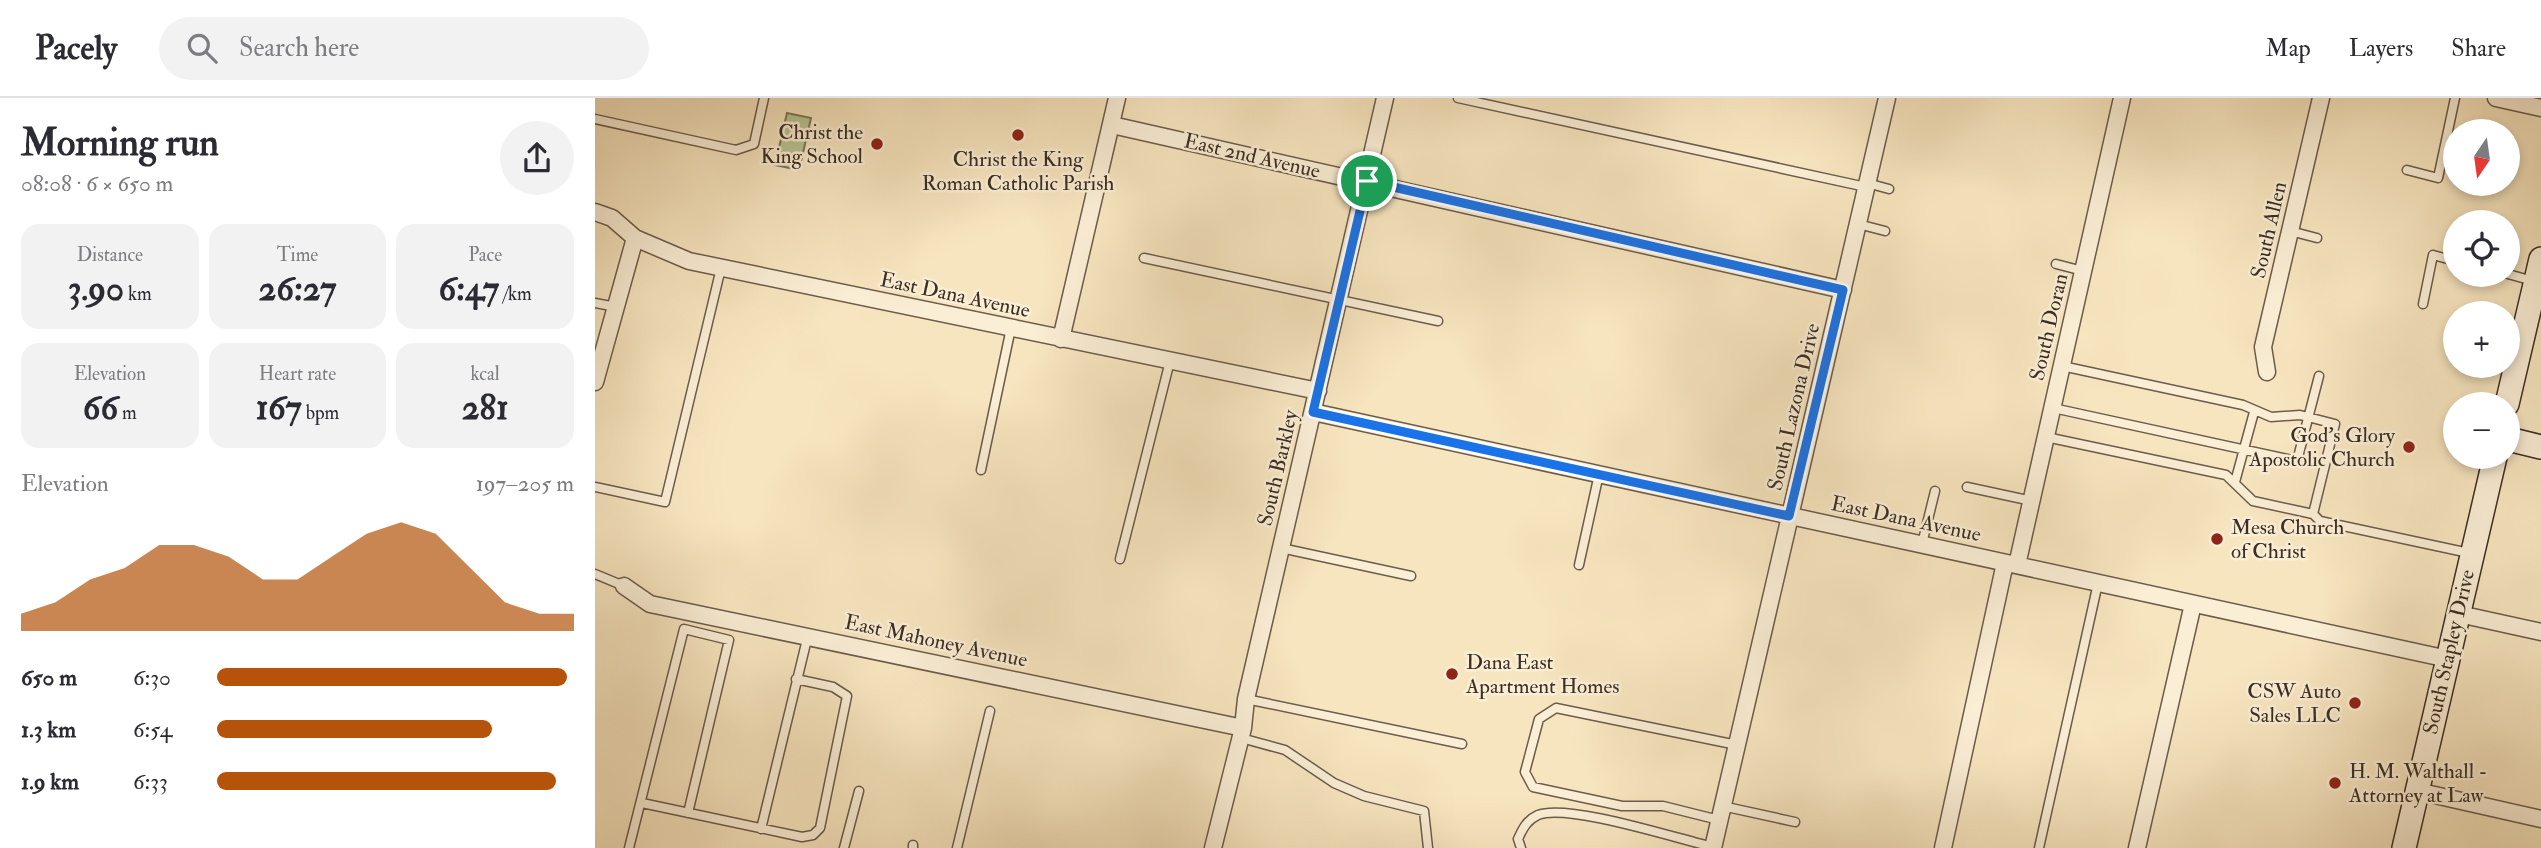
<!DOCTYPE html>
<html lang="en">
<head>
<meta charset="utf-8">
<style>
  :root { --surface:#fff; --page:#f2f2f3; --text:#2b2b33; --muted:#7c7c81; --line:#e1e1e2; --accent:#b45309 }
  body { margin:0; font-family:"IM FELL Double Pica",serif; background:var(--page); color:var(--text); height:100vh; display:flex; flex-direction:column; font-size:26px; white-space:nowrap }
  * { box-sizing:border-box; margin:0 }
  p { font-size:23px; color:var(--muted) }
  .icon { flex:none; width:38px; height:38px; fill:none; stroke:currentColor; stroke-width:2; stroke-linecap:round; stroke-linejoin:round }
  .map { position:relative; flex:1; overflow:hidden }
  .panel { display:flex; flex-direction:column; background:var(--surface); width:595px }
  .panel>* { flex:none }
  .needle { width:46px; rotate:193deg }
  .buttons { position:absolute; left:1848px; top:21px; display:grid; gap:14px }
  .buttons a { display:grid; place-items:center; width:77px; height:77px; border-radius:50%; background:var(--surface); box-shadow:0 4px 10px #0003; font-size:35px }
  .pin { position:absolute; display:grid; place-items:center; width:60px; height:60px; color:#fff; margin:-30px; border:4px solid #fff; border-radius:50%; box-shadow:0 2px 7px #0007 }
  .round { display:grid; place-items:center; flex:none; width:74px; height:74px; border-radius:37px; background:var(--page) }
  .head { display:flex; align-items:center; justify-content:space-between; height:119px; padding:0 21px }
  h1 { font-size:38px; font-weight:800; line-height:52px }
  .metrics { display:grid; grid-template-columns:repeat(3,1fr); gap:10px; height:119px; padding:7px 21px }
  .metrics div { display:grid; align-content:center; border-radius:18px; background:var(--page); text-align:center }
  .metrics b { font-size:35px; font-weight:800 }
  .metrics small { font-size:19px; font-weight:400 }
  .metrics p { font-size:19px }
  .chart { height:196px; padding:14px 21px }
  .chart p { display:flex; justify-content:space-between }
  .chart svg { width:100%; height:126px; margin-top:7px; fill:var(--accent); opacity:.7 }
  ul { padding:0 21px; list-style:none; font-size:23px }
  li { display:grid; grid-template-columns:112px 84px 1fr; align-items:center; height:52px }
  li i { height:18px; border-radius:9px; background:var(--accent) }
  header { display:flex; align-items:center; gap:42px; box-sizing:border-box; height:98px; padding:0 35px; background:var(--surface); border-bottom:2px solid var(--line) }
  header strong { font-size:33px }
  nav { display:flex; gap:38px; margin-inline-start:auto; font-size:24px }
  .search { width:490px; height:63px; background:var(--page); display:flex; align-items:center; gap:18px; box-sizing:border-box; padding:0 24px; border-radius:38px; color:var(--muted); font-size:26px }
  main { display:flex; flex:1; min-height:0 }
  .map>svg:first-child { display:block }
  .green { fill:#b9c595; stroke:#7a7a5c; stroke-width:2 }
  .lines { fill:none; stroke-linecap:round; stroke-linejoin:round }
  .lane-casing { stroke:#6b5c4b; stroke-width:11 }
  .street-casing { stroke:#6b5c4b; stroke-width:19 }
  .secondary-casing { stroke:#3c2e24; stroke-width:26 }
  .lane { stroke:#faeed5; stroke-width:8 }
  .street { stroke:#faeed5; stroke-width:16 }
  .secondary { stroke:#faeed5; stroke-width:23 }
  .route-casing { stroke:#fff; stroke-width:14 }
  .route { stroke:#1a73e8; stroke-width:9 }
  .poi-dot { fill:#8f2418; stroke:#faeed5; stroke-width:2.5 }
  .labels { text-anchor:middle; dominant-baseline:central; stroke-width:5; stroke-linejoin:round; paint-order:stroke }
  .poi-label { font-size:21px; fill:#3c2e24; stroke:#faeed5; text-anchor:end }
  .street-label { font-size:21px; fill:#3c2e24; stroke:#faeed5 }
</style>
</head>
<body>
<header>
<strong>Pacely</strong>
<div class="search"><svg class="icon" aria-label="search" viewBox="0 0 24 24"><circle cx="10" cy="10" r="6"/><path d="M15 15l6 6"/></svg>Search here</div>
<nav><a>Map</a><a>Layers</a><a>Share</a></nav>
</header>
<main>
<section class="panel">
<div class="head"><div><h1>Morning run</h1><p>08:08 · 6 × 650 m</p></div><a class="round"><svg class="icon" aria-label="share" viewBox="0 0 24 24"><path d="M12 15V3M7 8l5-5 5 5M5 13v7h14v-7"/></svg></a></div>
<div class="metrics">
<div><p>Distance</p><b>3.90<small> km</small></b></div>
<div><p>Time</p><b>26:27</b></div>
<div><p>Pace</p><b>6:47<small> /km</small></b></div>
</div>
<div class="metrics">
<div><p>Elevation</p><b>66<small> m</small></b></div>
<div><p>Heart rate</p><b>167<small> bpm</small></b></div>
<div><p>kcal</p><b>281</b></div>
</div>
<div class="chart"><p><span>Elevation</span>197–205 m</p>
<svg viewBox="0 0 160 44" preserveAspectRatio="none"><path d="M0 44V38L10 34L20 26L30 22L40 14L50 14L60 18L70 26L80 26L90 18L100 10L110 6L120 10L130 22L140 34L150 38L160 38V44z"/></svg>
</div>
<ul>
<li><b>650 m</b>6:30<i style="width:98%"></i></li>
<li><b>1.3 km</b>6:54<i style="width:77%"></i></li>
<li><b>1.9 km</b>6:33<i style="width:95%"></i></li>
</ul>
</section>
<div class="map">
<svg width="1946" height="750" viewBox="0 0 1946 750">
  <rect width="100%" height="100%" fill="#f7e5bf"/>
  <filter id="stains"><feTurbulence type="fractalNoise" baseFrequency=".00286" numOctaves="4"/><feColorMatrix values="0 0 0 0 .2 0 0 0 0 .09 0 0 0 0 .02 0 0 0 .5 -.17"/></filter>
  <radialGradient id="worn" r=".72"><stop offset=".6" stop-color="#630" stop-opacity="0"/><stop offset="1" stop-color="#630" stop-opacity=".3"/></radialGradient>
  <path class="green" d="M192,15L216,20L204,72L180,67Z"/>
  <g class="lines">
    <defs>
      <path id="lane" d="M863,0L1271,89
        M0,21L141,52L159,46L169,0
        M1812,72L1843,80L1860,0
        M1272,85L1294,91
        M1263,126L1290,133
        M1695,133L1722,140
        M549,160L843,223
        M1461,166L1488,173
        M1913,176L1938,183
        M0,205L21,209
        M1828,206L1838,157L1860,163
        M1467,268L1648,307L1676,319L1705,317L1740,326L1718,416
        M1458,310L1702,363L1724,278
        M1451,339L1631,377L1658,403L1718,416L1725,423L1874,455
        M386,372L416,230
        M1640,384L1659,314
        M0,389L70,404L126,170
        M1372,389L1437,403
        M1327,446L1340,393
        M686,450L816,478
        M525,461L575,263
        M984,467L1004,376
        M0,476L29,488
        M651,601L867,646
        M646,640L690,652L739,685L769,698L829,713L833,750
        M47,705L207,739L218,737L225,730L252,598L238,589L201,581
        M1127,708L1200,724
        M1124,722L1068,708H1027L938,689L930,674L944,621L961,610L1142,647
        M166,731L213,537
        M34,750L89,531L134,542L93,715
        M249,750L264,693
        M318,750V747
        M362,750L395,613
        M926,750L923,741C928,730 932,722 943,717C973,705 1083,741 1118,749
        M1444,750L1503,485"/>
      <path id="street" d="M1901,0L1946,10
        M517,27L1248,192
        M0,114L17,120L40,140L94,163L723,293
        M466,241L522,0
        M1672,274L1668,249L1726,0
        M0,284L40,140
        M718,314L1853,561
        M1422,467L1527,0
        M29,488L55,506L648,630
        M1864,516L1946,534
        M1822,693L1946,721
        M618,750L648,630L651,601L790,0
        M1118,750L1292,0
        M1348,750L1410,465
        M1542,750L1598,506"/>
      <path id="secondary" d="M1912,306L1946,161
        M1913,341L1946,349
        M1809,750L1900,359"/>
    </defs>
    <use href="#lane" class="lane-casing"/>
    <use href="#street" class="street-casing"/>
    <use href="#secondary" class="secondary-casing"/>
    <use href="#lane" class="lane"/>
    <use href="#street" class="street"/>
    <use href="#secondary" class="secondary"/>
  </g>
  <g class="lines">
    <defs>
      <path id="route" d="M772,83L1248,192L1194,418L718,314Z"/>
    </defs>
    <use href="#route" class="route-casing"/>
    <use href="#route" class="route"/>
  </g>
  <g class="poi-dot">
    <circle cx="423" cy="37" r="7"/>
    <circle cx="282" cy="46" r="7"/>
    <circle cx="1814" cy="349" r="7"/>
    <circle cx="1622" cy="441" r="7"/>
    <circle cx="857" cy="576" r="7"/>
    <circle cx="1760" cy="605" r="7"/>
    <circle cx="1740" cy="685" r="7"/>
  </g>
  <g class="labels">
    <g class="poi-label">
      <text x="268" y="34">Christ the<tspan x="268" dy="24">King School</tspan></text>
      <text x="423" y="61" text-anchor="middle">Christ the King<tspan x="423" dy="24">Roman Catholic Parish</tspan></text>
      <text x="1800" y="337">God’s Glory<tspan x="1800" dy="24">Apostolic Church</tspan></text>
      <text x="1636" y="429" text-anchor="start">Mesa Church<tspan x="1636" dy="24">of Christ</tspan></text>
      <text x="871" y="564" text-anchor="start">Dana East<tspan x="871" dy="24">Apartment Homes</tspan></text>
      <text x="1746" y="593">CSW Auto<tspan x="1746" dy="24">Sales LLC</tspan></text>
      <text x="1754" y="673" text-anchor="start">H. M. Walthall -<tspan x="1754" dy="24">Attorney at Law</tspan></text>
    </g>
    <g class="street-label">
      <text transform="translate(657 58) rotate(13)">East 2nd Avenue</text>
      <text transform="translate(1674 132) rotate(-77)">South Allen</text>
      <text transform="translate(360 197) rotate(12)">East Dana Avenue</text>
      <text transform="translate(1454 229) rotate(-77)">South Doran</text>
      <text transform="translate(1199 309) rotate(-77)">South Lazona Drive</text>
      <text transform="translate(683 370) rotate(-77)">South Barkley</text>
      <text transform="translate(1311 421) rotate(12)">East Dana Avenue</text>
      <text transform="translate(341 543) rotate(12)">East Mahoney Avenue</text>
      <text transform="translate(1854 554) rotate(-77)">South Stapley Drive</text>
    </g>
  </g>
  <rect width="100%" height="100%" filter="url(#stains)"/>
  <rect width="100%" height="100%" fill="url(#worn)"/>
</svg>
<div class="buttons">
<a><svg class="needle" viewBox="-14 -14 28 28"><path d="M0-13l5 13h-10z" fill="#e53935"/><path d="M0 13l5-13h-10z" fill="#7c7c81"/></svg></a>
<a><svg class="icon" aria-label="locate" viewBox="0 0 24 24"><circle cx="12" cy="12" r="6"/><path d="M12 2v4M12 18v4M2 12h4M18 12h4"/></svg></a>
<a>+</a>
<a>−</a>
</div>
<div class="pin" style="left:772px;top:83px;background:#1e9e55"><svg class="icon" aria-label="arrive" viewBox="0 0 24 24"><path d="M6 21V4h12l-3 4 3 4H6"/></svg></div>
</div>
</main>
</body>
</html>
